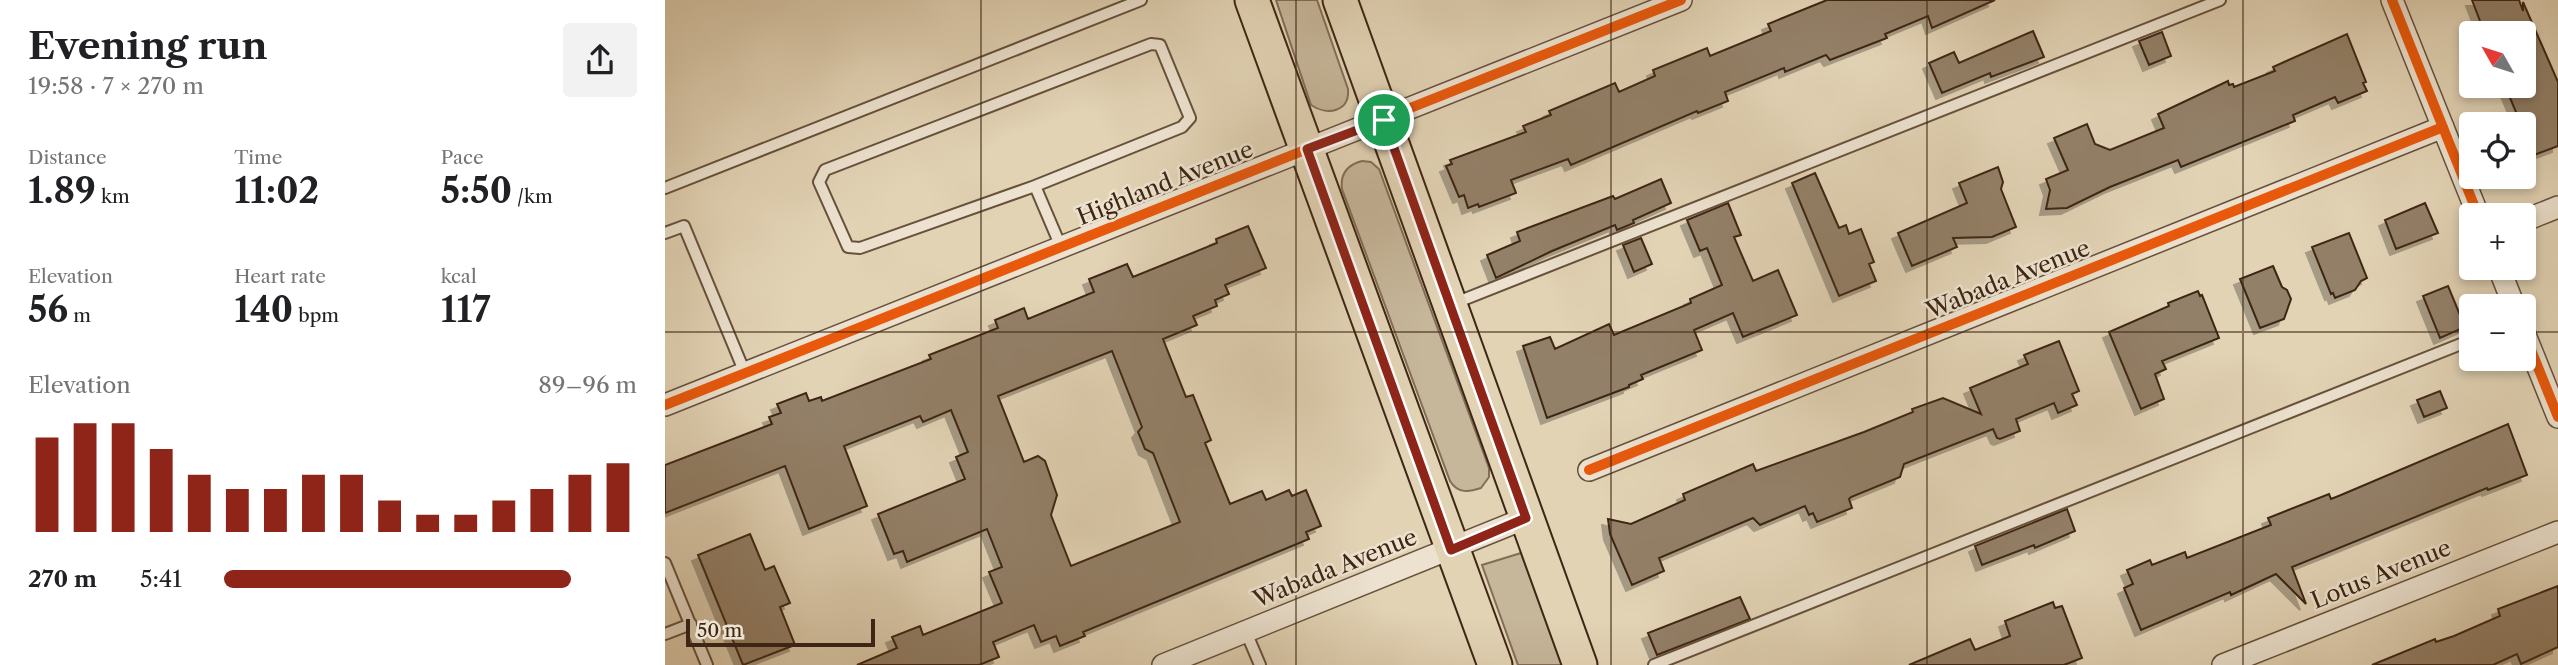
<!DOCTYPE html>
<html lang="en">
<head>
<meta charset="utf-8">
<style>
  :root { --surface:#fff; --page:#f2f2f2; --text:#202124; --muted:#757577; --accent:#8f2418 }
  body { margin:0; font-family:"Libre Caslon Text",serif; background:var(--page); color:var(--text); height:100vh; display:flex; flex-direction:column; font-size:26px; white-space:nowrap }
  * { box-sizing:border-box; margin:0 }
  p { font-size:23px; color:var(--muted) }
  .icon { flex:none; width:38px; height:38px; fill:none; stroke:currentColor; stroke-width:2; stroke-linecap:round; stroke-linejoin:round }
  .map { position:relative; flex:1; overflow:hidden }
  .panel { display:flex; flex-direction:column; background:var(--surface); width:665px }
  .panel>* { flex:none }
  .needle { width:46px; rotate:309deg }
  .buttons { position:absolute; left:1794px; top:21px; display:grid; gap:14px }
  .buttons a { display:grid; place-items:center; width:77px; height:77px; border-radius:7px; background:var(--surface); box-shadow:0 4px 10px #0003; font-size:35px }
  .scale { position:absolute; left:21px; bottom:18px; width:189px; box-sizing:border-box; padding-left:7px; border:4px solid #3e2614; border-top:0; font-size:19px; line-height:24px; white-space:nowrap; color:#3e2614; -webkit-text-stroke:5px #ece2cf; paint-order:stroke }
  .pin { position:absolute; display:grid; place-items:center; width:60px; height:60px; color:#fff; margin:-30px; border:4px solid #fff; border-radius:50%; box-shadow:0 2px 7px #0007 }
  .round { display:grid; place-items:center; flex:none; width:74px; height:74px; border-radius:7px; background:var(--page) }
  .headline { display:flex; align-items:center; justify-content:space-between; height:119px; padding:0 28px }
  h1 { font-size:38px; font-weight:700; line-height:52px }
  .stats { display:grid; grid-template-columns:repeat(3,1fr); gap:10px; height:119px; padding:7px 28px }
  .stats div { display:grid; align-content:center }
  .stats b { font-size:35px; font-weight:700 }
  .stats small { font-size:19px; font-weight:400 }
  .stats p { font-size:19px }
  .chart { height:196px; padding:14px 28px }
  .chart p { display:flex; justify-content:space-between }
  .chart svg { width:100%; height:126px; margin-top:7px; stroke:var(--accent); stroke-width:6 }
  ul { padding:0 28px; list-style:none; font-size:23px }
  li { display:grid; grid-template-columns:112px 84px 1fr; align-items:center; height:52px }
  li i { height:18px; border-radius:9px; background:var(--accent) }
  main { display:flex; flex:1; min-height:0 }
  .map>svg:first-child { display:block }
  .green { fill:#c6b69a; stroke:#826e57; stroke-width:2 }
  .building { fill:#938068; stroke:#3e2614; stroke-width:2; fill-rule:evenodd; filter:url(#shadow) }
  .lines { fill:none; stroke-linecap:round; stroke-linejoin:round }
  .service-casing { stroke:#67513c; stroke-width:14 }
  .minor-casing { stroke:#67513c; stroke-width:24 }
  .primary-casing { stroke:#3e2614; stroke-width:37 }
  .service { stroke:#ece2cf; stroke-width:10 }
  .minor { stroke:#ece2cf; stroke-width:21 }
  .primary { stroke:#e2d3b5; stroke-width:33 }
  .cycleway-casing { stroke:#ece2cf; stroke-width:15 }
  .cycleway { stroke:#e8590c; stroke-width:10 }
  .route-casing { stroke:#fff; stroke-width:14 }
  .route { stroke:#8f2418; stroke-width:9 }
  .grid { fill:none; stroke:#3e2614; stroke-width:2; stroke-opacity:0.55 }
  .labels { text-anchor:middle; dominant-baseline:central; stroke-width:5; stroke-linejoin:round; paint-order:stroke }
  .street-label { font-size:23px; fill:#3e2614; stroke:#ece2cf }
</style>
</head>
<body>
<main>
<section class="panel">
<div class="headline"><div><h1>Evening run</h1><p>19:58 · 7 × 270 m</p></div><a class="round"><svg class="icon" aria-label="share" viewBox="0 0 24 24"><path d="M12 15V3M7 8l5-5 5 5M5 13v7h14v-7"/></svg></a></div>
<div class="stats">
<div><p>Distance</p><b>1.89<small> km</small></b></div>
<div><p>Time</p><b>11:02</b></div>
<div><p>Pace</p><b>5:50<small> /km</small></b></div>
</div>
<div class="stats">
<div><p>Elevation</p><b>56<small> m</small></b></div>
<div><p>Heart rate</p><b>140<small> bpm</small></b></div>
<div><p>kcal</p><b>117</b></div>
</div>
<div class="chart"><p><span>Elevation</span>89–96 m</p>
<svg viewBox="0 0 160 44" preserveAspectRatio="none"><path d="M5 44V11M15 44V6M25 44V6M35 44V15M45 44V24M55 44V29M65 44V29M75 44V24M85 44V24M95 44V33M105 44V38M115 44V38M125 44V33M135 44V29M145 44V24M155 44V20"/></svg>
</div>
<ul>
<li><b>270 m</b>5:41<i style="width:84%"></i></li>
</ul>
</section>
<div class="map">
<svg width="1893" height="665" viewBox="0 0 1893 665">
  <defs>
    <filter id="shadow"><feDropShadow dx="-6" dy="6" stdDeviation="0" flood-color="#0004"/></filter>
  </defs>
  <rect width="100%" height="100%" fill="#e2d3b5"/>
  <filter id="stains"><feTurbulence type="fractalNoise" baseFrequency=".00286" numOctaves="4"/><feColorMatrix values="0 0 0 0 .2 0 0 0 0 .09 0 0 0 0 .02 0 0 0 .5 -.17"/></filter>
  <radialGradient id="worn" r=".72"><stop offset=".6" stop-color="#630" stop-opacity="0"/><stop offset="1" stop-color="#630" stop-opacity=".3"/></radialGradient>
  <path class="green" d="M611,0H652L683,89C685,112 662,116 646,105Z
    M697,161L706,162L714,169L824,468V477L816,488C804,492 793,494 785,481L677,189C675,174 682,165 697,161Z
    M856,553L897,665H853L817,565Z"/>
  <path class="building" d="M1162,0H1330L1267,28L1263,16L1220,34L1222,38L1165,60L1161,55L1120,72L1119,68L1060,92L1063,101L1033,113L1032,111L906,165L903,159L846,180L851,193L814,207L813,204L803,208L799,195L794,197L781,166L787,164L785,160L861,132L858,126L886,115L884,111L950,83L954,92L990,76L988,70L1042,48L1045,56L1106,31L1103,24Z
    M1807,0H1854L1858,11V2L1893,82V146L1869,155L1858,124H1856L1840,86H1858V33H1810L1818,29Z
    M1368,31L1379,57L1326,77L1325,73L1277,93L1264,63L1289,52L1294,63Z
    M1497,32L1506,56L1484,65L1474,41Z
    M1682,34L1701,82L1698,83L1702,91L1673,103L1670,97L1628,115L1630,121L1516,167L1513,160L1445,187L1402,208L1381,209L1385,190L1381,179L1403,170L1389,138L1422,124L1430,144L1445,150L1499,128L1493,114L1563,81L1564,85L1568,84L1569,87L1610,71L1608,67Z
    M1333,167L1338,182L1336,189L1351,227L1327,237L1288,238L1292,247L1247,266L1233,233L1302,203L1294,183Z
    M1150,173L1174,228L1181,225L1184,234L1196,229L1209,262L1204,264L1211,281L1174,296L1127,183Z
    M996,179L1006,203L968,220L969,223L952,230L950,225L887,251L831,278L822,255L855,241L852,232L948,196L950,199Z
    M1063,203L1076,235L1069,237L1088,281L1113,270L1132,315L1078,337L1068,313L1029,330L1037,350L976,375L978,379L964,385V387L882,418L858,346L885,337L890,349L944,324L949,335L1026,303L1025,299L1057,285L1042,248L1035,251L1022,220Z
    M1760,203L1773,233L1731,249L1720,220Z
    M583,226L601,268L560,285L564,294L550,300L552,306L528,316L532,325L498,339L521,397L528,395L546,440L540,443L565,504L597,491L601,500L624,490L627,496L641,490L656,526L641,532L644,539L418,632L420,636L395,646L391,636L376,642L369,625L328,642L334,657L314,665H192L232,648L227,637L255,626L258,635L337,603L324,572L337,567L322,529L242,562L238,551L229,554L213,514L300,479L291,457L303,452L286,410L258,422L255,416L179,446L202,506L144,529L120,466L0,513V465L107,424L104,417L116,413L112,404L141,393L144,401L156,397L157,401L266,359L264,355L333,328L330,320L359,308L363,319L429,292L424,279L462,264L468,277L552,243L551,239ZM447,351L477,427L473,432L480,449L488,453L515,522L406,566L386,515L392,495L380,461L373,456L359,462L333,396Z
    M1684,233L1702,278L1696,281L1690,290L1670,298L1668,293L1666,294L1647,247Z
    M976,238L987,264L969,272L958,245Z
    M1608,266L1617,287L1622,290L1626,299L1619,319L1595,328L1575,279Z
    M1783,286L1800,327L1775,338L1758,296Z
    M1533,291L1535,296L1537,295L1554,338L1497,361L1501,369L1490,374L1499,399L1476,409L1444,332L1504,306L1503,303Z
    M1394,341L1414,391L1407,394L1412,405L1393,413L1389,403L1351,419L1355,431L1335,439L1332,438L1328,429L1239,464L1235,477L1186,497L1184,499L1187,508L1152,522L1148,513L1144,515L1140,506L1095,525L1088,518L994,558L999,571L967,585L945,534L943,519L966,524L1020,500L1018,494L1088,464L1091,471L1199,432L1248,412L1247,409L1278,398L1316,414L1305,388L1363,364L1359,355Z
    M1775,391L1782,408L1759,417L1752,400Z
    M1843,424L1862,475L1823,490L1822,488L1627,567L1641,604L1611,574L1566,595L1565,592L1476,630L1459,588L1468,584L1462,570L1485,560L1487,565L1520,552L1522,558L1606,525L1603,518L1664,494L1666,499L1676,495Z
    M1402,509L1410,531L1370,548L1369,545L1317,565L1310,546Z
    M85,534L100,570L109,566L125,603L115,607L130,645L78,665L33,555Z
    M1893,586V647L1856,664L1852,654L1828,665H1707L1770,639L1771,642L1789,636L1835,616L1833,609Z
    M1075,597L1085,619L992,655L983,633Z
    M1388,602L1390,608L1397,606L1417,658L1399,665H1244L1305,639L1310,650L1345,636L1340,621Z"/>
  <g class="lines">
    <defs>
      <path id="service" d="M370,186L195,248L183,247L154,182L160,170L486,44L495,45L525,118L517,127L370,186L396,247
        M0,188L476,0
        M0,233L19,226L80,373
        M790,303L1555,0
        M0,563L42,665
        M581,632L595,665
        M0,634L26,624
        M989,665L1806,340"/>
      <path id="minor" d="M1727,0L1813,215
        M1858,221L1893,207
        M1834,268L1849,306
        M1858,330L1893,417
        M0,405L1016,0
        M924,470L1778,127
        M498,665L861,518
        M1558,665L1893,532"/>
      <path id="primary" d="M587,0L830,665
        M675,0L915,665"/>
    </defs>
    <use href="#service" class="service-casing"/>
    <use href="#minor" class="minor-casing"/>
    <use href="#primary" class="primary-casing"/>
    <use href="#service" class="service"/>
    <use href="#minor" class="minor"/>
    <use href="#primary" class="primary"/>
    <defs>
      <path id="cycleway" d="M1727,0L1813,215
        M1858,330L1893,417
        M0,405L1016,0
        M924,470L1778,127"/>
    </defs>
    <use href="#cycleway" class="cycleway-casing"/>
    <use href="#cycleway" class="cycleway"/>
  </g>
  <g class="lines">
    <defs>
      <path id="route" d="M719,120L861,518L786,550L642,149Z"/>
    </defs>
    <use href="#route" class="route-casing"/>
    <use href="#route" class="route"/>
  </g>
  <path class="grid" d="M316,0V665M631,0V665M946,0V665M1262,0V665M1578,0V665M0,332H1806M1858,332H1893"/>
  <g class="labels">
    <g class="street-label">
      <text transform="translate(500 183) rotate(-22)">Highland Avenue</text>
      <text transform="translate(1343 279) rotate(-22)">Wabada Avenue</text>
      <text transform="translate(670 568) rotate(-22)">Wabada Avenue</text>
      <text transform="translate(1716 574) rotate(-22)">Lotus Avenue</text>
    </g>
  </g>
  <rect width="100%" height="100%" filter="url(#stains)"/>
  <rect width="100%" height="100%" fill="url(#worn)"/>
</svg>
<div class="buttons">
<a><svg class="needle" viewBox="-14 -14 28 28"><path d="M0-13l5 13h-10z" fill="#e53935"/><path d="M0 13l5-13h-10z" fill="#757577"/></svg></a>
<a><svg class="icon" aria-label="locate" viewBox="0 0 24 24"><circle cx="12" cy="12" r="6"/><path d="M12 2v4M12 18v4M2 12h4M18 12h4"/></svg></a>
<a>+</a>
<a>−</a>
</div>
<div class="scale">50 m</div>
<div class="pin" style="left:719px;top:120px;background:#1e9e55"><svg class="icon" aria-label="arrive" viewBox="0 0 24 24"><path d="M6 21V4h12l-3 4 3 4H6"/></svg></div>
</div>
</main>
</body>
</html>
